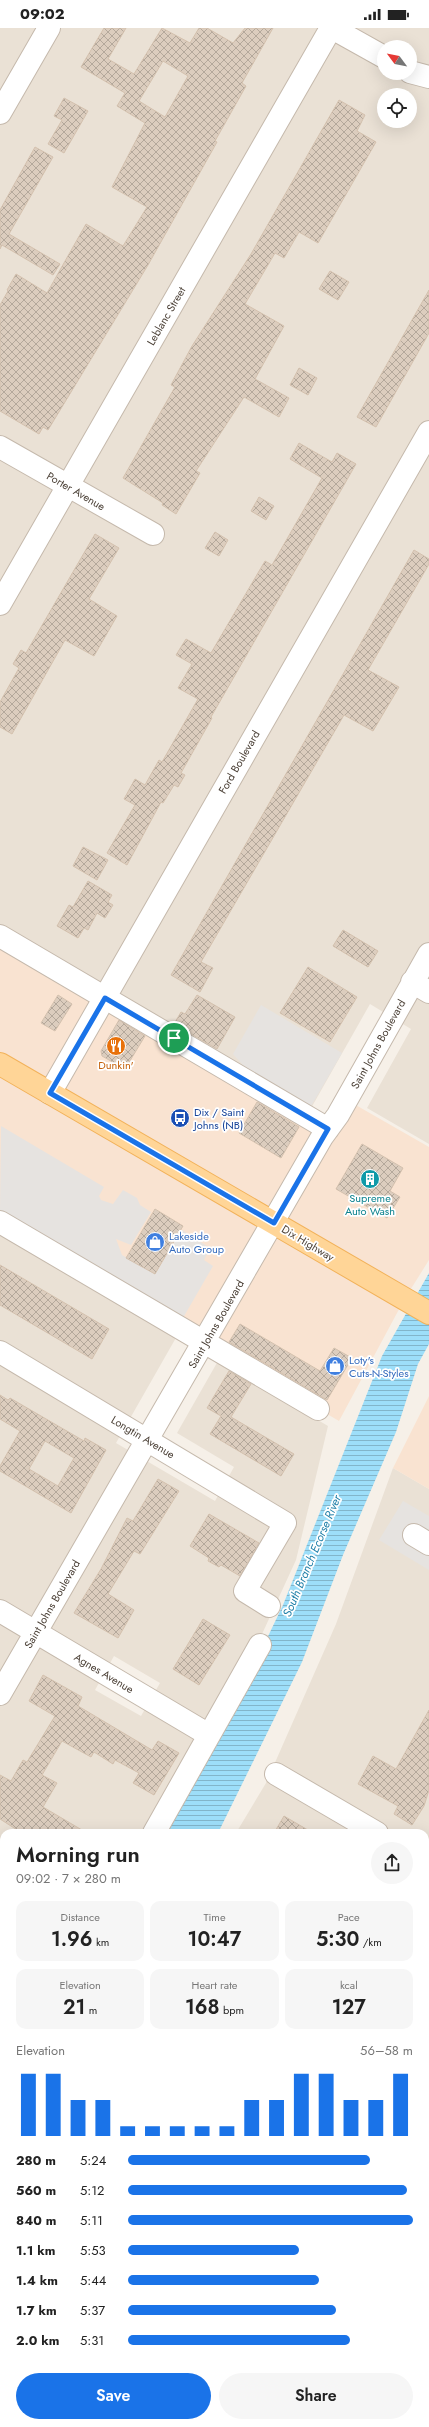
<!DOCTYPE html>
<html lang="en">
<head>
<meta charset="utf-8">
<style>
  :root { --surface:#fff; --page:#f6f6f6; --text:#222; --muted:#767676; --accent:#1a73e8 }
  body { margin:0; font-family:Jost,sans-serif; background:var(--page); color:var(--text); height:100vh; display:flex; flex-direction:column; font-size:15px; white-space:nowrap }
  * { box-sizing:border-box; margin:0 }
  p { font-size:13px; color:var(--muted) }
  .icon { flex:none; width:22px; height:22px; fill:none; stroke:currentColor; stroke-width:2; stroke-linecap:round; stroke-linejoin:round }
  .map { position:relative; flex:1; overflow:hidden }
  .sheet { position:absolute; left:0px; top:1801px; width:429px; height:598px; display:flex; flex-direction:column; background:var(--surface); border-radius:12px 12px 0 0; box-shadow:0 4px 16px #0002 }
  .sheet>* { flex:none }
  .needle { width:26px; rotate:302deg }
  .controls { position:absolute; left:377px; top:12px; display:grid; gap:8px }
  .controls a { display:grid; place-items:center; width:40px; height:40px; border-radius:50%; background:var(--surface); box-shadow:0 4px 16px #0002; font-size:20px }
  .pin { position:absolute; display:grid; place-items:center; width:34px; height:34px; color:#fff; margin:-17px; border:2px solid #fff; border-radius:50%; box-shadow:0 1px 4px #0007 }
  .round { display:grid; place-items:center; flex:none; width:42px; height:42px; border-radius:21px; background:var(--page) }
  .overview { display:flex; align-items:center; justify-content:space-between; height:68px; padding:0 16px }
  h1 { font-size:22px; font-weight:600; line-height:30px }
  .metrics { display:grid; grid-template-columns:repeat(3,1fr); gap:6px; height:68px; padding:4px 16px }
  .metrics div { display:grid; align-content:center; border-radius:10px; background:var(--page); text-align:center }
  .metrics b { font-size:20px; font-weight:600 }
  .metrics small { font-size:11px; font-weight:400 }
  .metrics p { font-size:11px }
  .chart { height:112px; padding:8px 16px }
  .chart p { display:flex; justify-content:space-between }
  .chart svg { width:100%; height:72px; margin-top:4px; stroke:var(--accent); stroke-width:6 }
  .button { display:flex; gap:8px; margin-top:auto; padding:8px 16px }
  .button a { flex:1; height:46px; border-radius:24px; background:var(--accent); color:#fff; font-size:16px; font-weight:600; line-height:46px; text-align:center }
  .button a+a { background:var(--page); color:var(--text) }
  ul { padding:0 16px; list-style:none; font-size:13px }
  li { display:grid; grid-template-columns:64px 48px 1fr; align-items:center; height:30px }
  li i { height:10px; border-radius:5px; background:var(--accent) }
  .status { display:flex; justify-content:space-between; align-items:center; height:28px; padding:0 20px; background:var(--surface); direction:ltr }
  .status svg { height:11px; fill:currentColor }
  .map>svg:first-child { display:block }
  .residential { fill:#eae1d5; fill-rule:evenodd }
  .commercial { fill:#f9e3d1 }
  .park { fill:url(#park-crowns) }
  .parking { fill:#e6e3e0 }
  .water { fill:url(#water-rules) }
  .building { fill:url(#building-cross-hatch); stroke:#d4c1ae; fill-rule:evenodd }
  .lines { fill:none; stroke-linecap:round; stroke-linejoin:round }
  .minor-casing { stroke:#c5b9ac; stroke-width:24 }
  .major-casing { stroke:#f2b25a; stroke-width:24 }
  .minor { stroke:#fff; stroke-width:22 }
  .major { stroke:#ffd597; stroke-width:22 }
  .route-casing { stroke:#fff; stroke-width:8 }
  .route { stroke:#1a73e8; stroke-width:5 }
  .labels { text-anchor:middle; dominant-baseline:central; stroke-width:3.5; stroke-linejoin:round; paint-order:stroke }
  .street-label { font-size:11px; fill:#4a3f35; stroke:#fff }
  .food-label { font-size:11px; fill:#c56008; stroke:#fff }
  .transit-label { font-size:11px; fill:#164399; stroke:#fff; text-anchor:start }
  .culture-label { font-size:11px; fill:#0d838f; stroke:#fff }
  .shop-label { font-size:11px; fill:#366cbe; stroke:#fff; text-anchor:start }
  .water-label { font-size:12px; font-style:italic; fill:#1f7fa8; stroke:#fff }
</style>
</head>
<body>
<div class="status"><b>09:02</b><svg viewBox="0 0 49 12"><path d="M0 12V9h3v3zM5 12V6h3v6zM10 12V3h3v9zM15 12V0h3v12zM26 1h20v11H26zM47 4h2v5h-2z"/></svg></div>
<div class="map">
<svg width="429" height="2399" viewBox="0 0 429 2399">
  <defs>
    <pattern id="park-crowns" width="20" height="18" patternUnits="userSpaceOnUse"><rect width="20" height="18" fill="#d8eeac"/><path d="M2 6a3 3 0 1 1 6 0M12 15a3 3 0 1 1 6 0" fill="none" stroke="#bbcd95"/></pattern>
    <pattern id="water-rules" width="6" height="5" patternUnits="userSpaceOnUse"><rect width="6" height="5" fill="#9ddef9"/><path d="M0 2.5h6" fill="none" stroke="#82b5ca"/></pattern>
    <pattern id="building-cross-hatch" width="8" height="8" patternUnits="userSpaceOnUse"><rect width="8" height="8" fill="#dccdbe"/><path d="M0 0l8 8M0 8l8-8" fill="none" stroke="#b4a89b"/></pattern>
  </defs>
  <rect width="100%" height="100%" fill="#f6f0e8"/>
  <path class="residential" d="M0,0H429V1116L367,1080L411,1001L370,976L310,1082L0,900ZM384,19H410V45H384ZM384,67H410V93H384Z
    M0,1203L177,1308L116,1415L215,1473L234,1439L177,1405L218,1333L328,1398L296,1532L257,1617L151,1805H4V1818L0,1815ZM114,1628L160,1655L141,1688L95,1662Z
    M393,1440L429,1461V1819L425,1829V1805H236L266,1755L336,1596Z
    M429,1960V2399H121L124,2395H425V1970Z
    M4,2222V2395H60L57,2399H0V2228Z"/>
  <path class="commercial" d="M0,908L328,1101L347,1072L429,1119V1232L404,1272L339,1393L0,1194Z
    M429,1368V1461L393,1440Z"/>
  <path class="park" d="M0,1859L4,1862V2052L0,2059Z"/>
  <path class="parking" d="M261,977L342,1025L310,1080L249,1044L233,1026Z
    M1,1098L104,1159L99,1168L101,1172L113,1176L123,1162L137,1170L140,1177L151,1184L131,1217L116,1211L122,1227L155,1246L182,1202L210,1220L204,1232L213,1238L183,1290L0,1182Z
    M403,1473L429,1488V1542L379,1512Z"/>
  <path class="water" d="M429,1245V1316L418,1336L396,1404L343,1527L302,1634L218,1805H166L224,1700L283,1577L382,1328Z
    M4,2106V2162L0,2167V2112Z"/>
  <path class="building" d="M104,0H126L108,31L134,46L162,0L190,15L199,0H207L233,15L245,0H273L242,55L246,58L215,113L217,114L148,237L48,402L43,399L39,406L0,383V277L8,263L7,262L16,246L47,265L86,196L123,218L147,179L112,159L145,95L117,78L125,65L81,39ZM163,33L188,48L165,89L139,73Z
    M64,70L88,83L64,125L48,116L62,92L54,88Z
    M339,72L365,87L357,103L376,114L318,215L299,204L284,230L275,225L245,276L284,298L255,351L289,370L279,389L244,369L196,443L200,445L176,486L162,477L163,475L123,450L175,359L171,357L192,318L251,226Z
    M35,119L53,129L9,206L60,236L53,247L2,217L0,221V182Z
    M330,243L349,254L338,272L319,261Z
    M429,262V305L376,399L357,389Z
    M299,340L317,350L308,367L290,357Z
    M299,415L332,434L337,425L356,436L211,689L212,690L181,745L185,747L178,759L174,757L163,775L161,774L127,837L107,825L135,777L124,771L135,751L145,757L159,732L162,734L198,671L178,660L192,636L176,627L186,611L211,625L265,533L272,537L322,450L290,431Z
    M259,469L274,478L266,492L251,483Z
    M215,504L228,512L219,528L205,520Z
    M95,506L119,520L89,571L117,588L94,628L65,612L12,706L0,699V674L19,640L13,636L21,622L26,625Z
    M414,522L429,531V536L368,642L399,659L373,703L344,687L201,934L213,940L200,964L171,947Z
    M83,819L108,832L97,852L73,838Z
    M88,853L112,867L108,874L113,877L105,890L97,885L88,902L84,900L78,910L57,898L69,877L73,879Z
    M343,902L378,923L368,939L333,918Z
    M308,939L357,969L330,1014L280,985Z
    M58,967L72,976L55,1003L41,995Z
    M197,967L235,989L217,1021L174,996L181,984L185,986Z
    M119,992L145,1008L125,1041L102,1028L101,1023Z
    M257,1074L299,1099L281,1130L239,1105Z
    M362,1116L403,1140L390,1163L400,1169L387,1190L336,1161Z
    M155,1181L183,1198L155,1246L126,1230Z
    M0,1237L109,1301L92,1331L0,1277Z
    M240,1296L320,1343L334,1320L352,1330L327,1372L229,1314Z
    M229,1343L251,1356L231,1389L294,1426L281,1448L210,1406L221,1388L207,1380Z
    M0,1367L8,1372L10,1370L84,1413L85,1410L106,1422L71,1485L0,1443V1438L20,1403L0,1391ZM45,1413L74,1430L58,1458L29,1441Z
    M158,1451L179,1463L140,1526L134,1523L108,1566L134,1582L118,1610L74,1585L101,1541L127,1490L133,1493Z
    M209,1486L259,1515L240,1548L221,1537L219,1539L208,1533L209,1530L190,1518Z
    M203,1591L230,1607L199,1657L173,1641Z
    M43,1647L82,1669L78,1678L152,1722L158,1713L179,1725L154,1767L133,1755L139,1745L115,1732L113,1736L94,1724L91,1729L62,1713L42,1747L57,1755L43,1779L87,1805H22L0,1791V1747L11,1753L23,1732L27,1734L55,1688L29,1673Z
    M429,1682V1762L424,1778L412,1797L394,1786L398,1778L358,1756L373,1728L396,1741Z
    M284,1788L313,1805H274Z"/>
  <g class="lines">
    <defs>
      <path id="minor" d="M332,0L384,29
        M410,44L429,49
        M0,85L49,0
        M0,419L153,506
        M0,576L331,0
        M0,908L328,1101
        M412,954L429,964
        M50,1065L429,404
        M0,1194L318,1381
        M0,1324L285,1495L245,1563L269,1578
        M414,1507L429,1516
        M0,1583L209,1707
        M0,1666L322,1109L338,1087L429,926
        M276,1746L377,1805
        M154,1805L260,1617
        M425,1833L429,1836
        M0,1837L4,1840
        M425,1903L429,1893
        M425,2086L429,2088
        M425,2338L429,2340
        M0,2341L4,2343
        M92,2395L99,2399"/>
      <path id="major" d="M0,1036L429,1285"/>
    </defs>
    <use href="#minor" class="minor-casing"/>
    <use href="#major" class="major-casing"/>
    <use href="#minor" class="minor"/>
    <use href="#major" class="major"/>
  </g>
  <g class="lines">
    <defs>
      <path id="route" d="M105,970L328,1101L274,1195L50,1065Z"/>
    </defs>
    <use href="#route" class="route-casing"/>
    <use href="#route" class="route"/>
  </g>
  <defs>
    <symbol id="restaurant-disc" viewBox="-11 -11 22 22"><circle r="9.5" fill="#e8710a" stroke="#fff"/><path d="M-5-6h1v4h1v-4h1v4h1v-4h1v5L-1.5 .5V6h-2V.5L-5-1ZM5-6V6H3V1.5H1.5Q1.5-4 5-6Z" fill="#fff"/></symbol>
    <symbol id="bus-disc" viewBox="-11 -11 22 22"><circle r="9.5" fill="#1a4fb4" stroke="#fff"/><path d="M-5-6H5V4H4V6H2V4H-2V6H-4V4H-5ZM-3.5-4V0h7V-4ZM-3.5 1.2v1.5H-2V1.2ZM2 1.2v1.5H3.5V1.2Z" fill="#fff"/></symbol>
    <symbol id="building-disc" viewBox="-11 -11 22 22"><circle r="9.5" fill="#0f9aa8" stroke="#fff"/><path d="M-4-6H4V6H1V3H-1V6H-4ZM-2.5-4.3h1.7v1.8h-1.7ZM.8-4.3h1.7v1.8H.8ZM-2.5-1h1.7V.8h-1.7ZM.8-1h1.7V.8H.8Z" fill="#fff"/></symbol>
    <symbol id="shop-disc" viewBox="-11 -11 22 22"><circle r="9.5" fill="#3f7fe0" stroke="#fff"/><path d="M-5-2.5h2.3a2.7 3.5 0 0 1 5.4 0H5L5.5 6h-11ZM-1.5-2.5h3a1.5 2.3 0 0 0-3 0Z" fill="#fff"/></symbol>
  </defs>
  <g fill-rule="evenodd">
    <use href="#restaurant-disc" x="105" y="1007" width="22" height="22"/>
    <use href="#bus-disc" x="169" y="1079" width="22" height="22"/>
    <use href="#building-disc" x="359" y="1140" width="22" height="22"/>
    <use href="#shop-disc" x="144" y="1203" width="22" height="22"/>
    <use href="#shop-disc" x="324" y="1327" width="22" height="22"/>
  </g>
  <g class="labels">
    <g class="street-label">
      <text transform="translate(166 288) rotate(-60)">Leblanc Street</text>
      <text transform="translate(76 463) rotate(30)">Porter Avenue</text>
      <text transform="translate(239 734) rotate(-60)">Ford Boulevard</text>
      <text transform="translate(378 1016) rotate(-61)">Saint Johns Boulevard</text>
      <text transform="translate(308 1215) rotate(31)">Dix Highway</text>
      <text transform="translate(216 1296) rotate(-60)">Saint Johns Boulevard</text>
      <text transform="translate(143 1409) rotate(31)">Longtin Avenue</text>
      <text transform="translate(52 1576) rotate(-60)">Saint Johns Boulevard</text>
      <text transform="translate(104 1645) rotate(31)">Agnes Avenue</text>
    </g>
    <g class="food-label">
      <text x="116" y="1037">Dunkin'</text>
    </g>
    <g class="transit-label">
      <text x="194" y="1084">Dix / Saint<tspan x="194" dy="13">Johns (NB)</tspan></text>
    </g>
    <g class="culture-label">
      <text x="370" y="1170">Supreme<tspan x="370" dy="13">Auto Wash</tspan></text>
    </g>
    <g class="shop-label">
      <text x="169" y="1208">Lakeside<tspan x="169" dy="13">Auto Group</tspan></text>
      <text x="349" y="1332">Loty's<tspan x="349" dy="13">Cuts-N-Styles</tspan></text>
    </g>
    <g class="water-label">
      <text transform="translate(312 1528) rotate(-67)">South Branch Ecorse River</text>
    </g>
  </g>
</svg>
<div class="controls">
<a><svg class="needle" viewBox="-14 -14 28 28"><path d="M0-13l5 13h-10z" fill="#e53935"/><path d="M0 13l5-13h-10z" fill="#767676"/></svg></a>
<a><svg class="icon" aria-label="locate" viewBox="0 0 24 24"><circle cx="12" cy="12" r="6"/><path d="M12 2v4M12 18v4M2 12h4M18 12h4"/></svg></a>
</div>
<div class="pin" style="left:174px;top:1010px;background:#1e9e55"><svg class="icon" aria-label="arrive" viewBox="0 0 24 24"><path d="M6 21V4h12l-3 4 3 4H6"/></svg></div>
<section class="sheet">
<div class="overview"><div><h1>Morning run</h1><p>09:02 · 7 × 280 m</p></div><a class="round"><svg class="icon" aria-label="share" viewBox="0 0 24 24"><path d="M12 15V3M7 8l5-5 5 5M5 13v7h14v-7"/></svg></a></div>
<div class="metrics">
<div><p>Distance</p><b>1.96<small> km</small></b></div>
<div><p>Time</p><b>10:47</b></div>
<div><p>Pace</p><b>5:30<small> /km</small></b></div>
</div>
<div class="metrics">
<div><p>Elevation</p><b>21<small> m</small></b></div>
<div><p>Heart rate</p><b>168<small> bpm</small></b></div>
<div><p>kcal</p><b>127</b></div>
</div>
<div class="chart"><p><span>Elevation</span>56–58 m</p>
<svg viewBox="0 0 160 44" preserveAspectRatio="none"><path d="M5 44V6M15 44V6M25 44V22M35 44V22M45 44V38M55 44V38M65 44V38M75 44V38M85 44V38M95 44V22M105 44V22M115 44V6M125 44V6M135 44V22M145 44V22M155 44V6"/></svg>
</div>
<ul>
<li><b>280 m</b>5:24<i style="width:85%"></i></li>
<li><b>560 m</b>5:12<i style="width:98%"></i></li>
<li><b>840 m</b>5:11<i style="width:100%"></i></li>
<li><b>1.1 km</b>5:53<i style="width:60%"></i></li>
<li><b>1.4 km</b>5:44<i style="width:67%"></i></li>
<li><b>1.7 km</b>5:37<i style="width:73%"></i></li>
<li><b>2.0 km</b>5:31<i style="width:78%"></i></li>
</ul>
<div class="button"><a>Save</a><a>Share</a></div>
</section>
</div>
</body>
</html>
